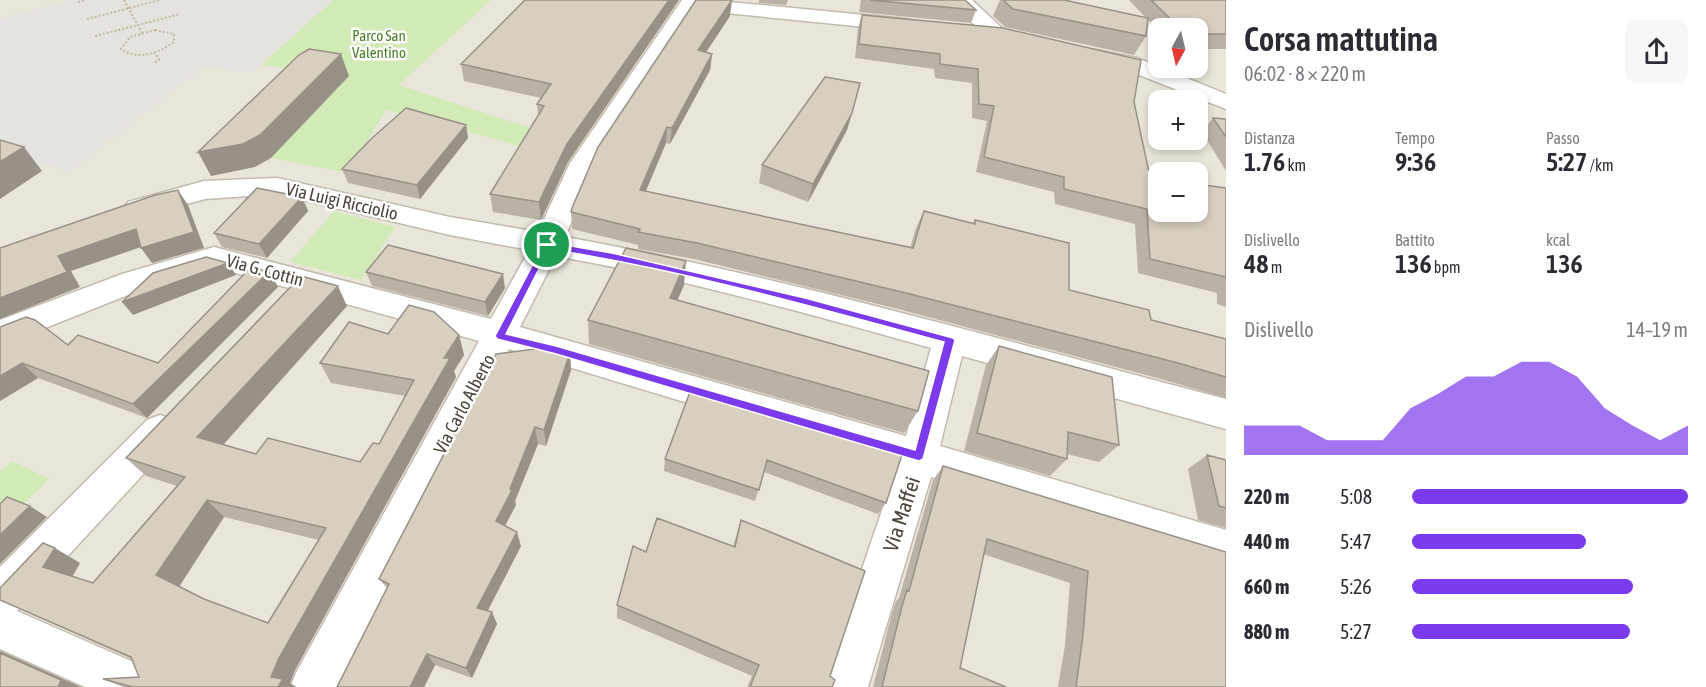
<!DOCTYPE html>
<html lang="it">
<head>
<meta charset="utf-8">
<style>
  :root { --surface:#fff; --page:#f7f7f7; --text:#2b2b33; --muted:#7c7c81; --accent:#7c3aed }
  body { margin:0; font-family:"Asap Condensed",sans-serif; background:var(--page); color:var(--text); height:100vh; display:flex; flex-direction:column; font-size:22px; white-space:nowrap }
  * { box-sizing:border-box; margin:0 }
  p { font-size:20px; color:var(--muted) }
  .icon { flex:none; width:33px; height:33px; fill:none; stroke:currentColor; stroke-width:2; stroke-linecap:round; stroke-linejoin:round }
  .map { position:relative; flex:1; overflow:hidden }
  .panel { display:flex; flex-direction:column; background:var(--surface); width:480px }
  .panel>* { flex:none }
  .needle { width:39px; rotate:188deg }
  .buttons { position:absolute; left:1148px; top:18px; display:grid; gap:12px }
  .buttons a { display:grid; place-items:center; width:60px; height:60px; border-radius:12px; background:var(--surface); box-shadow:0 3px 9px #0003; font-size:30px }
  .pin { position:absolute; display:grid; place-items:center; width:51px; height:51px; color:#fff; margin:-26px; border:3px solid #fff; border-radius:50%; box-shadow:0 2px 6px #0007 }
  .round { display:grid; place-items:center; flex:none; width:63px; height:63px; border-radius:12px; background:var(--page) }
  .head { display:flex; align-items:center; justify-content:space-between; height:102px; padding:0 18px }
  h1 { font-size:33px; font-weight:600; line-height:45px }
  .metrics { display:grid; grid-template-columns:repeat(3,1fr); gap:9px; height:102px; padding:6px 18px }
  .metrics div { display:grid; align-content:center }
  .metrics b { font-size:26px; font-weight:600 }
  .metrics small { font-size:16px; font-weight:400 }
  .metrics p { font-size:16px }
  .chart { height:168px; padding:12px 18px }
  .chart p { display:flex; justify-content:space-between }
  .chart svg { width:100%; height:108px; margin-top:6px; fill:var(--accent); opacity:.7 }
  ul { padding:0 18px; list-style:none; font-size:20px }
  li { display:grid; grid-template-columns:96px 72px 1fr; align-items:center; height:45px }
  li i { height:15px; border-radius:8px; background:var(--accent) }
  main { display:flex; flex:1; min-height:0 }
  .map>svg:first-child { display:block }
  .residential { fill:#eae5da; fill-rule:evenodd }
  .green { fill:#d2eab5 }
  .parking { fill:#e5e3e0 }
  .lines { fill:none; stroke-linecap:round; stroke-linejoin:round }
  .minor-casing { stroke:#c2bbae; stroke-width:3 }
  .path { stroke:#c4b79f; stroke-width:2; stroke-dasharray:2 2; stroke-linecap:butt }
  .minor { fill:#fff; fill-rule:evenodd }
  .wall { fill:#bab2a6; fill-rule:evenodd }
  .shaded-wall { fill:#979187 }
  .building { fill:#d8cfc1; stroke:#979187; stroke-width:1.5; fill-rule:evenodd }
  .route { fill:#7c3aed; stroke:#fff; stroke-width:1.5; fill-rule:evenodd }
  .labels { text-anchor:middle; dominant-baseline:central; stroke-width:5; stroke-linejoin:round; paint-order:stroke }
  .far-park-label { font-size:15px; fill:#4a7f2a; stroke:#fff }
  .street-label { font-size:18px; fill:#4b4439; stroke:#fff }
  .near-street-label { font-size:21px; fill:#4b4439; stroke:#fff }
</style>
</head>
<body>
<main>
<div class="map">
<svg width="1226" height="687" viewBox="0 0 1226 687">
  <rect width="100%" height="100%" fill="#f6f3ec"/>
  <path class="residential" d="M0,0H1226V687H0ZM1158,28H1197V68H1158ZM1158,100H1197V140H1158ZM1158,172H1197V212H1158Z"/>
  <path class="green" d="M333,0H491L399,85L592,148L583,163L386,110L348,173L271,158L348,77L261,65Z
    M334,211L395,227L361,280L290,262Z
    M12,461L49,479L0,526V472Z"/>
  <path class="parking" d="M74,0H333L252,72L203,67L70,171L0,151V19Z"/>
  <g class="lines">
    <defs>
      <path id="minor" d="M682,0H709L906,19L913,21L916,25L913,29L906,31L695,10L596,163L565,237C788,277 1007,342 1226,399V429L962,356L940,446L1226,530V570L931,477L868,687H822L897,466L509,349L338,687H290L297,671L479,341L214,267L143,289L0,346V320L122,274L214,247L491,319L529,250L450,235L277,194L205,199L138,217L128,214L124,208L128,202L204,181L277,178L450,217L538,232L570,163ZM556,256C683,279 807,313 931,348L906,436L520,327Z
        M951,0H972L1004,30L1037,38L1041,42L1037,46C1006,54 968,24 951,0Z
        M1095,50L1137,58L1226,94V109L1124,69L1087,62L1084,57L1087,52Z
        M160,415L173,420L178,431L173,442L17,611L154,671L161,687H85L0,649V567L147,420Z"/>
    </defs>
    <use href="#minor" class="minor-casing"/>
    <path class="path" d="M124,0L142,33
      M78,2L86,0
      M87,19L160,0
      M155,30L174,34V42C159,53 138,61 121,49L130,37Z
      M95,36L180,14
      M154,52L159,59L154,64"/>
    <use href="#minor" class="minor"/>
  </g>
  <path class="wall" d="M525,0H679L568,162L541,220L493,212L490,194L538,116L537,104L541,98L464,81L461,64Z
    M759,0H788L786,5L759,3Z
    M861,0H965L976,10L971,23L859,12Z
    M1000,0H1064L1145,17L1129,0H1226V49H1197V28H1158V31L1148,20L1146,36L1134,55L1005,27L993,16Z
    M862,15L1134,102L1150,177L1226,188V307L1217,304V293L1138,273L1135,224L1055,204L1054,192L976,172L987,121L972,118V83L935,78L934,69L855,58L858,28Z
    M730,16L706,52L712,54L710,70L670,144L666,143L646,191L910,248L916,228L924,211L973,223L975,220L1069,290L1151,320L1226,339V398L1161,379L898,309L694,259L638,249V245L572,229L571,212Z
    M852,113L847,130L808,202L759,183L762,165Z
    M1213,118L1226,119V171L1202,132Z
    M466,125L468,138L420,199L348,183L342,169Z
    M302,197L308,211L267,258L222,247L214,233Z
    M269,272L278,287L147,418L38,378L0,401V327L68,345L158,363Z
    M366,272L505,288L488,316L372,286Z
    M684,285L677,300L918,411L904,433L589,344L588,320Z
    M347,306L223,445L256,454L360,462L379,444L405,396L331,383L320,363L388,334L459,335L464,355L454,371L456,377L295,670L290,683L296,687H123L103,679L139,677L132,659L0,600L80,563L72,577L93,583L177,486L146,476L126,458ZM224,517L319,540L268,623L204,599L179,586Z
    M999,346L1119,445L1099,462L1067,454V459L1050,476L964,451L986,365Z
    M570,353L571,370L546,446L538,444L515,501L516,505L505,526L521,546L487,611L497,624L472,678L435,665L424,687H337L387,588L379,579Z
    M690,392L886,503L878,514L764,472L755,501L664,471L665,459Z
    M1207,455L1226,460V528L1198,520L1188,469Z
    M943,466L1226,552V687H1058L1065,645L1070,583L983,554L960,668L1006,687H873L891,617L896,601L899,598L933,480Z
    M741,520L830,676L832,687H747L752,676L617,618V605L733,546Z"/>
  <path class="shaded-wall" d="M669,0H679L568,162L541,220L539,202L567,144Z
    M732,0L730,16L697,66L698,50Z
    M341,54L349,76L271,158L255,167L211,176L198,152Z
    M712,54L710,70L670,144L672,128Z
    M852,113L847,130L808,202L813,184Z
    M466,125L468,138L420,199L417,185Z
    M667,127L666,143L639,207L640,190Z
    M24,147L42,171L0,199V162Z
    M178,190L188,205L204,248L152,263L141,248Z
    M302,197L308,211L267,258L259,244Z
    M136,229L147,245L71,271L80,287L0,319V298L58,256Z
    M686,261L684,285L668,322L670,298Z
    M228,263L236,275L133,315L122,302Z
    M269,272L278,287L147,418L133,404Z
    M503,274L505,288L488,316L485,302Z
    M338,286L347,306L214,455L197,437Z
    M459,335L464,355L454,371L456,377L295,670L290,683L296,687H278L271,677L279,658L444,358Z
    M570,353L571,370L546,446L544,430Z
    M22,363L38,378L0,401V376Z
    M535,427L538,444L515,501L516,505L500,535L496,521L510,489Z
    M207,500L224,517L177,590L156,575Z
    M30,506L47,517L0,564V535Z
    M517,532L521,546L483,620L477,608Z
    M55,548L80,563L69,582L43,567Z
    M492,612L497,624L472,678L466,668Z
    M0,651L81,687H58L0,653Z
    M427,654L435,665L424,687H410Z"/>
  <path class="building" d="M525,0H669L567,144L539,202L490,194L544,106L537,104L551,84L461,64Z
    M696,0H732L698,50L712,54L672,128L667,127L640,190L913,248L924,211L975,224V220L1069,243V290L1149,310L1151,320L1226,339V377L1178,363L906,293L697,243L638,232L640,229L571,212L572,208L598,147Z
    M870,0H965L976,10Z
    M1003,0H1064L1148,18L1146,36L1013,9Z
    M1151,0H1226V34H1197V28H1180Z
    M862,15L1003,28L1141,60L1134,102L1150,177L1158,178V212H1197V184L1226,188V277L1150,259L1147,209L1064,189V177L984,157L994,106L979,104L978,69L940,64V54L859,44Z
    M309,49L341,54L260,135L243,144L198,152L299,55Z
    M825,77L860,83L852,113L813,184L762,165Z
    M406,108L466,125L417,185L342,169L371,139Z
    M1213,118L1226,119V137Z
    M0,140L24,147L0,162Z
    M257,188L302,197L259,244L214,233Z
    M178,190L194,232L141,248L136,229L58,256L67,272L0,298V248L155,195Z
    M388,245L503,274L485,302L366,272Z
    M626,248L686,261L670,298L929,371L918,411L588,320Z
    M206,257L228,263L122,302L153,273Z
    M251,267L269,272L133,404L22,363L0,376V327L26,317L35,320L68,345L78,335L158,363Z
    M301,276L338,286L197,437L256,454L268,438L360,462L373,443L379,444L414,380L320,363L349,322L388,334L409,305L434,312L459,335L444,358H450L279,658L271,677L283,679L278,687H133L103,679L139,677L131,657L0,600V588L43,543L55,548L43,567L93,583L185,477L126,458ZM207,500L326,528L268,623L204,599L156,575Z
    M999,346L1112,377L1119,445L1068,432L1067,459L977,433Z
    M550,347L570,353L544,430L535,427L510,489L512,490L496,521L517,532L477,608L492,612L466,668L427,654L410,687H337L389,584L379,579L496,354Z
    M690,392L902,455L886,503L767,460L759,490L665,459Z
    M1207,455L1226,460V508L1219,506Z
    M943,466L1226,552V687H1076L1083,635L1088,571L987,539L960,668L1006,687H882L902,606L907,590L909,591Z
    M7,497L30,506L0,535V504Z
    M657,518L735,547L741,520L865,571L830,676L835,680L832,687H750L759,665L617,605L633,546L646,552Z
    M0,653L61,680L58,687H0Z"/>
  <path class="route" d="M547,242L612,253L805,298L953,338L955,340L923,459L919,461L556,354L497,339L495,336L543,245ZM549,249C683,270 814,307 944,342L915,450L556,346L506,334Z"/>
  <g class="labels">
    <g class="far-park-label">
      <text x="379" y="35">Parco San<tspan x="379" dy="17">Valentino</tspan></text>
    </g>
    <g class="street-label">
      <text transform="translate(342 201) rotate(13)">Via Luigi Ricciolio</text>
      <text transform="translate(265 270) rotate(15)">Via G. Cottin</text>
      <text transform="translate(464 404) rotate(-62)">Via Carlo Alberto</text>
    </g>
    <g class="near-street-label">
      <text transform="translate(901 514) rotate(-72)">Via Maffei</text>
    </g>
  </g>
</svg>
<div class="buttons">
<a><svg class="needle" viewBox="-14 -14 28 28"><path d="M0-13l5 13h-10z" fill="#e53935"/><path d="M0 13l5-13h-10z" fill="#7c7c81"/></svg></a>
<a>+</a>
<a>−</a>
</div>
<div class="pin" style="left:547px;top:245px;background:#1e9e55"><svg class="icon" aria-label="arrive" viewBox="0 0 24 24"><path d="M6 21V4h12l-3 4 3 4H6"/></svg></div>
</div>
<section class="panel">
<div class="head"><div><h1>Corsa mattutina</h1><p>06:02 · 8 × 220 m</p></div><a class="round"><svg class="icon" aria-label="share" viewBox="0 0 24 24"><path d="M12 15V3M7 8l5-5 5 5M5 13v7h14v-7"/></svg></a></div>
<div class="metrics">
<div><p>Distanza</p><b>1.76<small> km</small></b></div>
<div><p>Tempo</p><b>9:36</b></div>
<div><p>Passo</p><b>5:27<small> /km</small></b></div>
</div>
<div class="metrics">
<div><p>Dislivello</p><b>48<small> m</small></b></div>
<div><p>Battito</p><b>136<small> bpm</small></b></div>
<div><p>kcal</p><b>136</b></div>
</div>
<div class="chart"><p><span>Dislivello</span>14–19 m</p>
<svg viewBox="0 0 160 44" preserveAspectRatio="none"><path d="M0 44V32L10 32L20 32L30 38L40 38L50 38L60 25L70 19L80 12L90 12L100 6L110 6L120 12L130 25L140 32L150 38L160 32V44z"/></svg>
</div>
<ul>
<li><b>220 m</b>5:08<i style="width:100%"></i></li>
<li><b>440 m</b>5:47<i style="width:63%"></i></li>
<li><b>660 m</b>5:26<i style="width:80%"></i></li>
<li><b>880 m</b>5:27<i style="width:79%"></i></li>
</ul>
</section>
</main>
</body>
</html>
